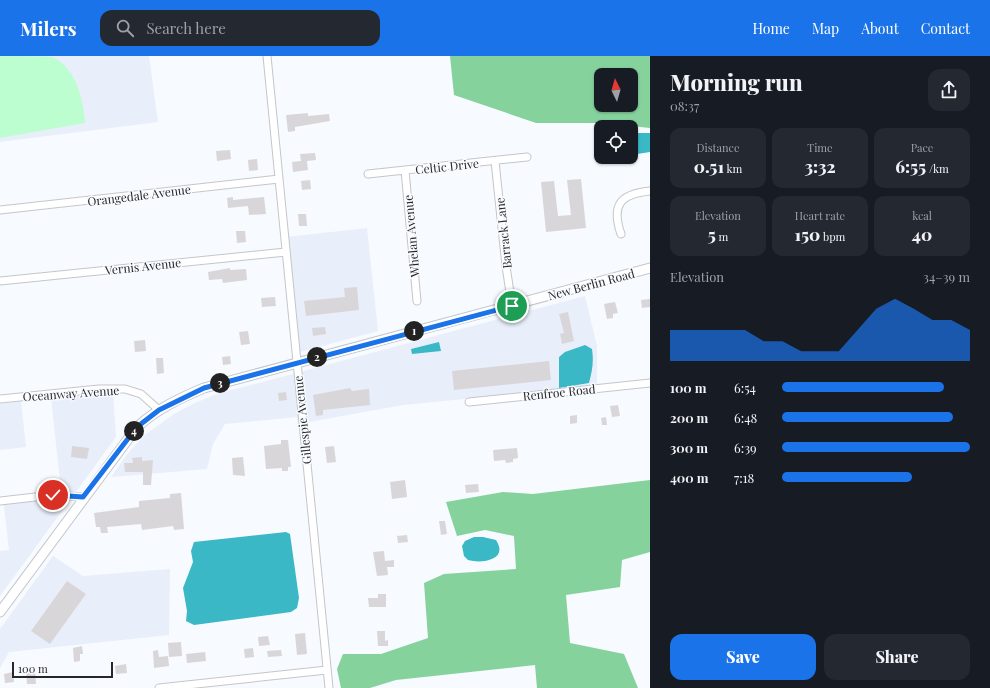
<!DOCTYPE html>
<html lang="en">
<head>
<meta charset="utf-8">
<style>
  :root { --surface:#171b24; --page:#242831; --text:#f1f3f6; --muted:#9ea1a6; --accent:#1a73e8 }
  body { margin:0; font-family:"Playfair Display",serif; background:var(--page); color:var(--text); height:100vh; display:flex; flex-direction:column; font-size:15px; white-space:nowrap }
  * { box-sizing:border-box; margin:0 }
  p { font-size:13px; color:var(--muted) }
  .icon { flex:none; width:22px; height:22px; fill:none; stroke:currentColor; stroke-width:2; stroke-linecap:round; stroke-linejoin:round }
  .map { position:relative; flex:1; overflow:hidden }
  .drawer { display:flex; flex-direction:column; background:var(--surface); width:340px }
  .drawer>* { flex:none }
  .needle { width:26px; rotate:355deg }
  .controls { position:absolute; left:594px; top:12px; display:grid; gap:8px }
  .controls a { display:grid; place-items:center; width:44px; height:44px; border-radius:8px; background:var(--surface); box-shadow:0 1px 3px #0004; font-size:20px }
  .scale { position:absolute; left:12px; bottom:10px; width:101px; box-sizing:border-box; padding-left:4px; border:2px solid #262729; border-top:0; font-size:11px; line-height:14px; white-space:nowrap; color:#262729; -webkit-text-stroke:3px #f7fafe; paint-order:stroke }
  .pin { position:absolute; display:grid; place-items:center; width:34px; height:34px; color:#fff; margin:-17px; border:2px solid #fff; border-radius:50%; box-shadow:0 1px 4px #0007 }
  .km { position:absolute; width:20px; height:20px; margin:-10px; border-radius:50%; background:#222; color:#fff; font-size:11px; line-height:20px; text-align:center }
  .round { display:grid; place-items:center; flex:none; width:42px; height:42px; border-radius:12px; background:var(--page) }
  .overview { display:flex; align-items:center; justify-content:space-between; height:68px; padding:0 20px }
  h1 { font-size:22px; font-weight:800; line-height:30px }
  .metrics { display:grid; grid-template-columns:repeat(3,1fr); gap:6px; height:68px; padding:4px 20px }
  .metrics div { display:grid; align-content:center; border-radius:10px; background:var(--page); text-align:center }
  .metrics b { font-size:17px; font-weight:800 }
  .metrics small { font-size:11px; font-weight:400 }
  .metrics p { font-size:11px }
  .chart { height:112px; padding:8px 20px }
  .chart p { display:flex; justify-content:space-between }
  .chart svg { width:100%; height:72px; margin-top:4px; fill:var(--accent); opacity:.7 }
  .cta { display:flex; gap:8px; margin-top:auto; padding:8px 20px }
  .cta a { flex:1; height:46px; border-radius:12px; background:var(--accent); color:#fff; font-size:16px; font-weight:800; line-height:46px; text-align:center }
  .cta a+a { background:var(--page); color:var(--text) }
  ul { padding:0 20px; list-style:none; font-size:13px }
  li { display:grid; grid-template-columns:64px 48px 1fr; align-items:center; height:30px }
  li i { height:10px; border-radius:5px; background:var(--accent) }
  header { display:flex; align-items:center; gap:24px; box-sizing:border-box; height:56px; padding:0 20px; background:var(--accent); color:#fff }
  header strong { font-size:19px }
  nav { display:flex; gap:22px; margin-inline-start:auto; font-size:14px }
  .search { width:280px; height:36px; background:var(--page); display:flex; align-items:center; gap:10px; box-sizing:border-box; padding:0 14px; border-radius:12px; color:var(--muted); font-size:15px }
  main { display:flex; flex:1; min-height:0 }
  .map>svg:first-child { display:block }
  .built { fill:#e8effa }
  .green { fill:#bcfecf }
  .forest { fill:#85d29d; fill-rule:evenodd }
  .water { fill:#3ab8c6 }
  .building { fill:#d9d6da }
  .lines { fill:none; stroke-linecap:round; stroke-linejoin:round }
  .minor-casing { stroke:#c3c6ca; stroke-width:9 }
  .tertiary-casing { stroke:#c3c6ca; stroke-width:11 }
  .minor { stroke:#fff; stroke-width:7 }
  .tertiary { stroke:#fff; stroke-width:9 }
  .route-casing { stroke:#fff; stroke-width:8 }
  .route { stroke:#1a73e8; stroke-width:5 }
  .labels { text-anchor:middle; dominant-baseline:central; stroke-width:3; stroke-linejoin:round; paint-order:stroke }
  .street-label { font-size:12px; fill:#262729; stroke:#f7fafe }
</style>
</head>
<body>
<header>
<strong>Milers</strong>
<div class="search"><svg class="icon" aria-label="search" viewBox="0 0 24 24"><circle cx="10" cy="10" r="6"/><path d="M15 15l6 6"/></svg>Search here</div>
<nav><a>Home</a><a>Map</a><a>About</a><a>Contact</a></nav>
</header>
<main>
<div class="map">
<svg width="650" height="632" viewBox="0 0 650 632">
  <rect width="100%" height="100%" fill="#f7fafe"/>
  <path class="built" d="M0,0H149L158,66L0,86Z
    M367,172L378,275L300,296L287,181Z
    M585,240L597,290V330L403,349L298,368L297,361L225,368L213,388L207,413L111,421L128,397L145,379L174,358L195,347L217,338Z
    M113,337L116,381L0,540V495L9,494L3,441L61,434L51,342Z
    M21,345L26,391L0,394V348Z
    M53,500L83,520L170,513L169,579L9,596L0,612V573Z"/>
  <path class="green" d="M0,0C10,0 46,0 52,1C77,12 83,44 85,67L0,82Z"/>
  <path class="forest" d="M450,0H650V72L603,67H536L454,39ZM601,19H631V49H601Z
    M650,424V496L622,504L620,531L566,539L570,587L624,598L638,632H537L535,609L396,624L370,632H341L337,613L343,598H381L428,582L424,527L444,518L516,513L514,480L485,474L457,480L446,446L503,436L533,438Z"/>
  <path class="water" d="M631,77H650V96L631,99Z
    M439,286L441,295L412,298L411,293Z
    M585,289L592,293C594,306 592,316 589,327L559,332V301L565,296Z
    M286,476L290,478L299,542L297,552L291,556L194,569L186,565L187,555L183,532L193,506L191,495L194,486Z
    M474,481H483L496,484C509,504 482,508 468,504L464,500L462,490L465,485Z"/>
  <path class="building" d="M308,57V60L329,58L330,65L295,71V75L288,76L286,59Z
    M230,94L231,103L217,105L216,95Z
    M315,97L316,104L307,105L308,114L293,116L292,106L301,105L300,98Z
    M257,103L258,114L249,115L248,104Z
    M581,123L586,172L546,176L541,126L554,125L558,160L571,159L567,124Z
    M310,124L311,133L302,134L301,125Z
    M233,141V144L264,141L266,158L249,159L248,150L228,152L227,142Z
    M298,158H306L307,170H299Z
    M236,175H245L246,186L237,187Z
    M230,212V214L246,213L247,224L223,227L222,223L209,224L208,216Z
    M357,231L359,254L306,260L304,245L345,241L344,232Z
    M275,241L276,250L262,251L261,242Z
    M650,243V251L642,252L641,244Z
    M615,246L618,257L613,258V262L607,263L604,248Z
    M568,256L574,285L562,288L560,278L564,277L559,258Z
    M325,271L326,278L313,280L312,272Z
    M248,275L250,288L241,289L239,276Z
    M145,284L146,295L135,296L134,285Z
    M230,300L231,308L223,309L222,301Z
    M156,302H163L164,317L157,318Z
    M549,305L551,324L454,334L452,315Z
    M350,332L352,335L369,333L370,349L323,354V359L316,360L313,339Z
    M286,336L287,344L279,345L278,337Z
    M618,349L620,360L612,361L610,350Z
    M577,359V367L570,368V360Z
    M606,361L607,369H602L601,362Z
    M281,384H288L291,411H288V415H282V412L266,413L264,390L281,388Z
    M72,390L89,392L87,403L71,401Z
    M334,390L336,406L327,407L325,391Z
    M517,392L518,402L513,403V406L506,407L505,404L494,405L493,394Z
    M142,401V405L153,404L151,429H143V416H125L124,407H133L132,402Z
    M243,401L245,420L233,419L232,402Z
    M405,424L407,441L392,443L390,426Z
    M478,428L479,436L466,437L465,429Z
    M181,437L184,473L174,474L173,470L142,474L141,468L107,471L108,477H101L100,471H96L94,457L139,451V445L170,442V438Z
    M439,465H445L447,478L441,479Z
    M407,479L408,486L398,487L397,480Z
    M384,495L385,505L394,504V511H387L388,519L377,520L373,496Z
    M67,525L86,538L50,588L31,575Z
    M378,538H386V551H369L368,542H378Z
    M377,575H385V585L388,584V590H378Z
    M305,577L307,598L297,599L295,578Z
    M268,580L270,589L259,590L258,581Z
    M181,586L182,600L169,601L168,587Z
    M82,590L83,598H80V605L74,606L73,592Z
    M253,592L254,601L245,602L244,593Z
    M158,594L159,601L168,600L169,610L154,612L153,595Z
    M281,594L282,600L268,601L267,595Z
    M205,596L206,605L187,607L186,598Z
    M126,608L127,617L116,618L115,610Z
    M35,614L36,628H27L26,615Z
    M13,616L14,626L5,627L4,618Z"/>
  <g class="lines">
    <defs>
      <path id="minor" d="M267,0L329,632
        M495,105L506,210L512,250
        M405,114L417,245
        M368,118L527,101
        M0,154L279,123
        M621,178C611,149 620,138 650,135
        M0,225L286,196
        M0,343L99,333H125L141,338L159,354
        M469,346L650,327
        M0,445L53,439L83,441
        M159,632L327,614"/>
      <path id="tertiary" d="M0,556L137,371C157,353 180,342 204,332L650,212"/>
    </defs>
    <use href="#minor" class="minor-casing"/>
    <use href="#tertiary" class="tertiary-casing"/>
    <use href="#minor" class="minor"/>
    <use href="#tertiary" class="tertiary"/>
  </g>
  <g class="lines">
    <defs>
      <path id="route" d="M53,439L83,441L137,371L159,354L204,332L512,250"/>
    </defs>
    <use href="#route" class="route-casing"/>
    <use href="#route" class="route"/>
  </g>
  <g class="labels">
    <g class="street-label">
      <text transform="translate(447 110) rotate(-6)">Celtic Drive</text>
      <text transform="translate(139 139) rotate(-7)">Orangedale Avenue</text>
      <text transform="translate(503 177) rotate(-96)">Barrack Lane</text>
      <text transform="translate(411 180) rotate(-95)">Whelan Avenue</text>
      <text transform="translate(143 210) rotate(-6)">Vernis Avenue</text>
      <text transform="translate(591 228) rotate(-15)">New Berlin Road</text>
      <text transform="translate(559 336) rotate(-6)">Renfroe Road</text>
      <text transform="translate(71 337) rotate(-4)">Oceanway Avenue</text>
      <text transform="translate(302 364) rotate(-96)">Gillespie Avenue</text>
    </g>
  </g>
</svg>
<div class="controls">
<a><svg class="needle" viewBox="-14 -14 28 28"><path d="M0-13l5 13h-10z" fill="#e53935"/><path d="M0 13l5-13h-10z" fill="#9ea1a6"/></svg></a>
<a><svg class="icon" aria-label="locate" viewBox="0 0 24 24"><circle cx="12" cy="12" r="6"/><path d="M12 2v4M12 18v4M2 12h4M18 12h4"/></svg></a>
</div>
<div class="scale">100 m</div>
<div class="pin" style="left:512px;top:250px;background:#1e9e55"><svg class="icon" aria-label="arrive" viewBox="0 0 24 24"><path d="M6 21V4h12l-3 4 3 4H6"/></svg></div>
<div class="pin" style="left:53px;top:439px;background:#d93025"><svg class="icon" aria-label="check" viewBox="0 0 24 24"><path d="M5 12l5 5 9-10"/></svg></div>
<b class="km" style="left:414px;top:275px">1</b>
<b class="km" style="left:317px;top:301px">2</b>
<b class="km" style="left:220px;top:327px">3</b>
<b class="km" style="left:134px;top:375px">4</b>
</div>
<section class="drawer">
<div class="overview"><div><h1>Morning run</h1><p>08:37</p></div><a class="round"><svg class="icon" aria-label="share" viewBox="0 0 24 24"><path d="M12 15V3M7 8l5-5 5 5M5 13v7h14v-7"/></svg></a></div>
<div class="metrics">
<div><p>Distance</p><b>0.51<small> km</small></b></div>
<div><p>Time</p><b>3:32</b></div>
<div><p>Pace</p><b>6:55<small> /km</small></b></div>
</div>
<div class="metrics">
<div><p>Elevation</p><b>5<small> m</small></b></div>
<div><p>Heart rate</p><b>150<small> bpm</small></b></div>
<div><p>kcal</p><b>40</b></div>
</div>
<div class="chart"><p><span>Elevation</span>34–39 m</p>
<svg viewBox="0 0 160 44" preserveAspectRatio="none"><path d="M0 44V25L10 25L20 25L30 25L40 25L50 32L60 32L70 38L80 38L90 38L100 25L110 12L120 6L130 12L140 19L150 19L160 25V44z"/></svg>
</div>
<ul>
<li><b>100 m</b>6:54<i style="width:86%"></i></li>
<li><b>200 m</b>6:48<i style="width:91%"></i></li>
<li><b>300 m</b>6:39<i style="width:100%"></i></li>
<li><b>400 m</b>7:18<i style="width:69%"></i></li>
</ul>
<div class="cta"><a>Save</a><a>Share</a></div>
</section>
</main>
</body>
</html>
